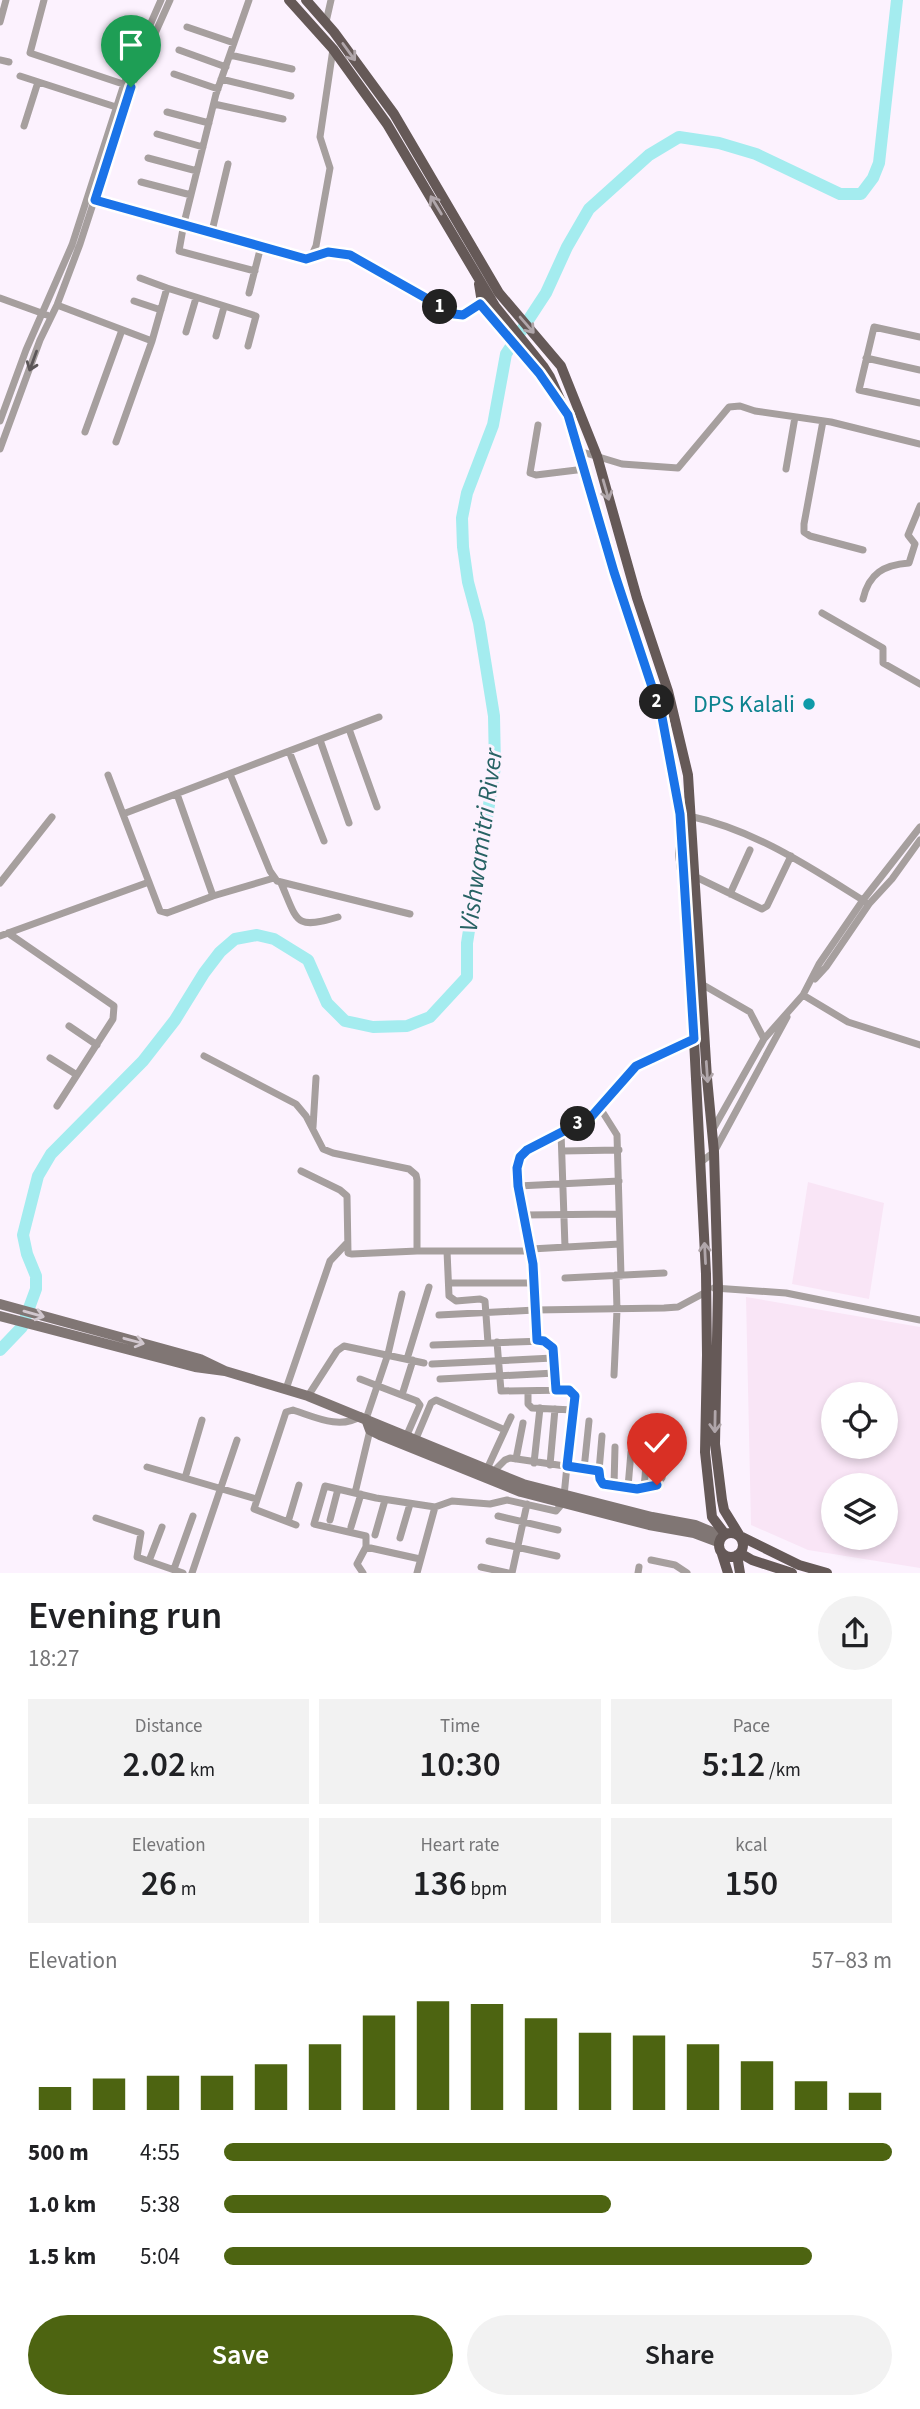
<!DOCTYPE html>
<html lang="en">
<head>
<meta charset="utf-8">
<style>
  :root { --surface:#fff; --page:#f2f2f2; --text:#202124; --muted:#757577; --accent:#4d6411 }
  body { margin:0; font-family:"Source Sans 3",sans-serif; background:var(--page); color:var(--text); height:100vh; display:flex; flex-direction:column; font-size:26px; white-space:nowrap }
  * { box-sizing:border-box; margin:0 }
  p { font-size:23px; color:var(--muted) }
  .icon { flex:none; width:38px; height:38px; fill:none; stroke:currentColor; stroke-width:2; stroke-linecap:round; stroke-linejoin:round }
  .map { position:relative; height:1573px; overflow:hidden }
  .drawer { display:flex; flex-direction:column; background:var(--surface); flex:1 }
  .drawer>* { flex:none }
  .fabs { position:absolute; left:821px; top:1382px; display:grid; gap:14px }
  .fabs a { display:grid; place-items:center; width:77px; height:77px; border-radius:50%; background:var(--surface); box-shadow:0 4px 10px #0003; font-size:35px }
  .pin { position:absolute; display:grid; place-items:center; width:60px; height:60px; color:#fff; margin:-72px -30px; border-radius:50% 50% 50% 0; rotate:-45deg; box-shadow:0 0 7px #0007 }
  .pin .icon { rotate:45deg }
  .km { position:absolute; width:35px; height:35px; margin:-18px; border-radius:50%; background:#222; color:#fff; font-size:19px; line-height:35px; text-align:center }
  .round { display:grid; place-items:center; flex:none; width:74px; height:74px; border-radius:37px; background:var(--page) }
  .overview { display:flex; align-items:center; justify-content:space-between; height:119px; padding:0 28px }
  h1 { font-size:38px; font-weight:600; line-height:52px }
  .metrics { display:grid; grid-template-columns:repeat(3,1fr); gap:10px; height:119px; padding:7px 28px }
  .metrics div { display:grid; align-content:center; border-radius:0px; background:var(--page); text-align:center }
  .metrics b { font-size:35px; font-weight:600 }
  .metrics small { font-size:19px; font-weight:400 }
  .metrics p { font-size:19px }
  .chart { height:196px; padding:14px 28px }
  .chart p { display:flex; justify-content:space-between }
  .chart svg { width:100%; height:126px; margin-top:7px; stroke:var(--accent); stroke-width:6 }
  .primary-button { display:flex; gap:14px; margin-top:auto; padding:14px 28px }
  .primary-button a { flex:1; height:80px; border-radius:42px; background:var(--accent); color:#fff; font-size:28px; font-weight:600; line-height:80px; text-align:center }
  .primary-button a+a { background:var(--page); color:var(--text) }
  ul { padding:0 28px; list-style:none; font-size:23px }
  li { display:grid; grid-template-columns:112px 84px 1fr; align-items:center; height:52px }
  li i { height:18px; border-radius:9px; background:var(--accent) }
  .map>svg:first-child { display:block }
  .industrial { fill:#f9e5f6; fill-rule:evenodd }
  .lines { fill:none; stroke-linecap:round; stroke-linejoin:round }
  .river { stroke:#a4ecef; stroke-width:12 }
  .street { stroke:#a69f9e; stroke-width:7 }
  .secondary { stroke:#807674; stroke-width:10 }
  .primary { stroke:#655957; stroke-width:10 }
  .oneway { stroke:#b0a6aa }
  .oneway2 { stroke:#5b5658 }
  .oneway3 { stroke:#d1c7ce }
  .route-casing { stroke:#fff; stroke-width:14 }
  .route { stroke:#1a73e8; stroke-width:9 }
  .culture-dot { fill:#0f9aa8; stroke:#fcf2fe; stroke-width:2.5 }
  .labels { text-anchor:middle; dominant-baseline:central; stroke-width:6; stroke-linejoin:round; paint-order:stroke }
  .culture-label { font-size:24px; fill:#0d838f; stroke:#fcf2fe; text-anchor:end }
  .water-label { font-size:26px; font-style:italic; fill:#276264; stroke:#fcf2fe }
</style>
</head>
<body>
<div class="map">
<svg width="920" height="1573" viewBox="0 0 920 1573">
  <rect width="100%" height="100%" fill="#fcf2fe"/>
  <path class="industrial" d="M808,1182L884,1203L869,1299L792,1284Z
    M746,1297L920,1327V1568L808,1550L751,1525ZM833,1395H886V1447H833ZM833,1486H886V1538H833Z"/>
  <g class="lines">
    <path class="river" d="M0,1350L22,1327L36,1289V1276L27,1254L23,1235L38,1176L51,1154L143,1061L175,1020L204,973L220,952L235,939L257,935L274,939L308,960L327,1003L345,1021L373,1027L407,1026L430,1017L467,977V943L495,767L494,716L479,623L468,582L463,547L462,518L467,493L493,425L506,354L546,293L567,247L589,209L649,155L679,137L719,143L756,154L840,194H861L873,178L879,163L897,0"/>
    <path class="street" d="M44,0L30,53L126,85
      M0,22L6,0
      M326,22L331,0
      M187,27L234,43
      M179,50L226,67
      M230,55L292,69
      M0,60L9,62
      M174,74L218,89
      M20,76L116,107
      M221,79L291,96
      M214,104L283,119
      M167,112L209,123
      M24,126L38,82
      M157,134L203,147
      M148,158L197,171
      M141,182L191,195
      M95,200L184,223L216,94L249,0
      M212,231L228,164
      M312,257L328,252L350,255L454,314L463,315L480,304
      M255,271L179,251L184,223L298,257H311L316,246L330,168L320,137L333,49
      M140,278L167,288
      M249,293L261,246
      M0,298L47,315
      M134,301L161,310
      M57,305L152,341L116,442
      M186,332L196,298
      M216,336L224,307
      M920,337L874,327L859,390L920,403
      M152,341L167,288L256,316L248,346
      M866,358L920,370
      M0,421L26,350L72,245L124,84L161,0
      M823,421L804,524V532L810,536L863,550
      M538,425L530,473L536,475L585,469
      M85,432L122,330
      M0,449L40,340L57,305L80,244L131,87L170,0
      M579,451L622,464L678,468L729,407L740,406L755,411L831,422L920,444
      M786,469L795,417
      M863,599C869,573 884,565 909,563L915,544L908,535L920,506
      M822,613L883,648V663L920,684
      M349,729L377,807
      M320,740L349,823
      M289,751L324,841
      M230,774L270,871L277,881L410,914
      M108,775L160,911L167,913L213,896L274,878
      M177,794L213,896
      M123,814L379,717
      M689,816C756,830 811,868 869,904
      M696,877L762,909L767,906L791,856
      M0,883L52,817
      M281,883C298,922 294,930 338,917
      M730,894L750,850
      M8,933L114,1006L113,1019L57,1106
      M0,936L149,882
      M815,979L826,967L869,904L892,879L920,840
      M698,982L750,1012L764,1039
      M803,995L848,1022L920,1045
      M69,1026L97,1045
      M204,1056L296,1104L306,1116L323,1149L333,1153L409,1169L416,1175L417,1180V1251
      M50,1058L77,1075
      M600,1108L617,1135L621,1276
      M313,1127L316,1078
      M712,1131L764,1039L803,995L819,964L863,900L920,827
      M561,1132L565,1247
      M562,1151L619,1150
      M701,1162L714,1152L787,1017
      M301,1171L340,1190L347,1196L348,1253L352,1254L417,1251H531
      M518,1186L619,1181
      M524,1215L618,1214
      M531,1249L620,1244
      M447,1251L449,1296L456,1301L480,1299L485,1301L488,1343
      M565,1278L664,1273
      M449,1283H534
      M714,1288L786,1293L920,1320
      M439,1315L535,1310L664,1308L678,1307L706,1292
      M537,1340L533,1264L518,1186L517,1168L520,1157L527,1150L591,1117L636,1066L694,1039
      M497,1342L501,1391L569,1390L574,1394L564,1496
      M433,1345L544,1341L553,1347L556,1390
      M407,1359L429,1287
      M432,1364L553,1358
      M614,1375L617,1310L616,1275
      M360,1379L417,1401L420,1405L406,1437
      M440,1379L555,1373
      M286,1389L330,1261L346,1244
      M528,1391V1404L532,1408L573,1410
      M402,1395L413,1360
      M308,1396L337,1351L344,1346L424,1363
      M366,1419L388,1354L402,1294
      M602,1436L599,1471L601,1482C618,1489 650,1494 662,1478L671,1424
      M415,1441L431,1403L436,1400L505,1430
      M516,1459L523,1423
      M534,1463L540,1408
      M550,1465L555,1409
      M147,1467L256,1499
      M487,1469L511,1417
      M584,1469L589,1421
      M493,1472L505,1460L510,1458L599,1471
      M185,1478L202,1420
      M614,1485L615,1447
      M628,1487L631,1452
      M644,1488L650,1420
      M355,1493L370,1430
      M435,1507L452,1501L490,1504L507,1500L556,1511L562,1504
      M498,1516L558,1530
      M96,1518L141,1533L137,1557L183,1573
      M330,1520L338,1489
      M288,1522L299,1485
      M296,1525L254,1509L286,1412L293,1410C315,1417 340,1430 361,1416
      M351,1527L361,1494
      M375,1535L385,1500
      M400,1538L410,1504
      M489,1541L557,1556
      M651,1560L675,1565L687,1573
      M149,1561L162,1527
      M481,1567L508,1573
      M174,1569L193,1516
      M192,1573L237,1440
      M363,1573L357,1564L366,1547
      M417,1573L435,1507L376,1498L325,1486L314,1524L366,1536V1547L420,1559
      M512,1573L527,1504
      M638,1573L639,1567"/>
    <path class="secondary" d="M0,1304L200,1359L225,1371L195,1367L0,1316
      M225,1371L308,1396L523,1484L652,1517L695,1525L722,1536
      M366,1419L370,1430L380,1435L521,1492L649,1525L694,1533L718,1542"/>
    <path class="primary" d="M289,0L333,49L387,124L495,306L543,366L550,377L567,415L614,572L662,717L680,814V853L688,923L706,1274L707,1355L705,1452L712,1517L725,1534
      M306,0L334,32L394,114L499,293L561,366L597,456L637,598L668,691L688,775L707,1078L714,1152L718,1288L715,1444L722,1500L724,1510L740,1536L799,1565L827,1573
      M479,284L483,309L546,383
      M719 1545a12 12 0 1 1 24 0a12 12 0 1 1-24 0Z
      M740,1553L752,1560L792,1573
      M722,1554L728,1573
      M737,1555L740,1573"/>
  </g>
  <defs><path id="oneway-shaft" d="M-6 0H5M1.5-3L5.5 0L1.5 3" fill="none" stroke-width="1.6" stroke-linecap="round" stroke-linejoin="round" transform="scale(1.75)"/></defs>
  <g class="oneway">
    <use href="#oneway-shaft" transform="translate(349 52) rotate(54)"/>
    <use href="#oneway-shaft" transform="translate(436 205) rotate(-121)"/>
    <use href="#oneway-shaft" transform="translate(527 325) rotate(49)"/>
    <use href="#oneway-shaft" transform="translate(606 490) rotate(74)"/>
    <use href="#oneway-shaft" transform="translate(707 1072) rotate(86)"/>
    <use href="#oneway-shaft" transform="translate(705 1253) rotate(-93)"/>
    <use href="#oneway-shaft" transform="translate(715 1422) rotate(91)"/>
  </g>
  <use class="oneway2" href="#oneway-shaft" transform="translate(33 361) rotate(110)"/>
  <g class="oneway3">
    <use href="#oneway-shaft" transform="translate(34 1314) rotate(16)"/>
    <use href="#oneway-shaft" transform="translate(134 1341) rotate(15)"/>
  </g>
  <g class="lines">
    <defs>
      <path id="route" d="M131,87L95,200L306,259L328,252L350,255L454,314L463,315L480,304L539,373L568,415L614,572L662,717L680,814L694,1039L636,1066L591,1117L527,1150L520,1157L517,1168L518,1186L533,1264L537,1340L544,1341L553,1348L556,1390H569L575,1396L567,1466L599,1471L600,1479L603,1484L637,1489L657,1485"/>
    </defs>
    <use href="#route" class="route-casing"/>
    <use href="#route" class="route"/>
  </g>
  <circle class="culture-dot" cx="809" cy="704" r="7"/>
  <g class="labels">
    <g class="culture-label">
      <text x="795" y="704">DPS Kalali</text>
    </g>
    <g class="water-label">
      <text transform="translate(481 840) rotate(-82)">Vishwamitri River</text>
    </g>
  </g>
</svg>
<div class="fabs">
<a><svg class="icon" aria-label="locate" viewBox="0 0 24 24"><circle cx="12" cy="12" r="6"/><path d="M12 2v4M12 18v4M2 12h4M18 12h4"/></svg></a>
<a><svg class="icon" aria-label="layers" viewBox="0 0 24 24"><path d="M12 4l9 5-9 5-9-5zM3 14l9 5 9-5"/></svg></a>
</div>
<div class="pin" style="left:131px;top:87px;background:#1e9e55"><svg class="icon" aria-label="arrive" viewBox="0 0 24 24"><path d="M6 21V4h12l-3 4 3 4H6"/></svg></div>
<div class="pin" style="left:657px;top:1485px;background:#d93025"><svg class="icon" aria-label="check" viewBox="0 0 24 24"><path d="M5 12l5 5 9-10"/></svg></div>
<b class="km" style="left:440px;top:307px">1</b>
<b class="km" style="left:657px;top:702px">2</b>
<b class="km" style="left:578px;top:1124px">3</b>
</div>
<section class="drawer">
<div class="overview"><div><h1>Evening run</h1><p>18:27</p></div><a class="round"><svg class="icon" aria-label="share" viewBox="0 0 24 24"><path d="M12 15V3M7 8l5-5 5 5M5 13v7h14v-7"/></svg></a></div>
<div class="metrics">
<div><p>Distance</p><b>2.02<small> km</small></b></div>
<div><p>Time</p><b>10:30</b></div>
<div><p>Pace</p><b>5:12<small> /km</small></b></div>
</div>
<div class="metrics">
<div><p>Elevation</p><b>26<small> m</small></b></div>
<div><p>Heart rate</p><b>136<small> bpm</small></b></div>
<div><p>kcal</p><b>150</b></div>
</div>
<div class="chart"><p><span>Elevation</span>57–83 m</p>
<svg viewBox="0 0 160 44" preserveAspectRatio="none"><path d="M5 44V36M15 44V33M25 44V32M35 44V32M45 44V28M55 44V21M65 44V11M75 44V6M85 44V7M95 44V12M105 44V17M115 44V18M125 44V21M135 44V27M145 44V34M155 44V38"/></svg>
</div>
<ul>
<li><b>500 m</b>4:55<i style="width:100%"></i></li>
<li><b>1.0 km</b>5:38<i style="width:58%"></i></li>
<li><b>1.5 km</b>5:04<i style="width:88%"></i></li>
</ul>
<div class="primary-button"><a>Save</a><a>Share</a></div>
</section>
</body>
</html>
